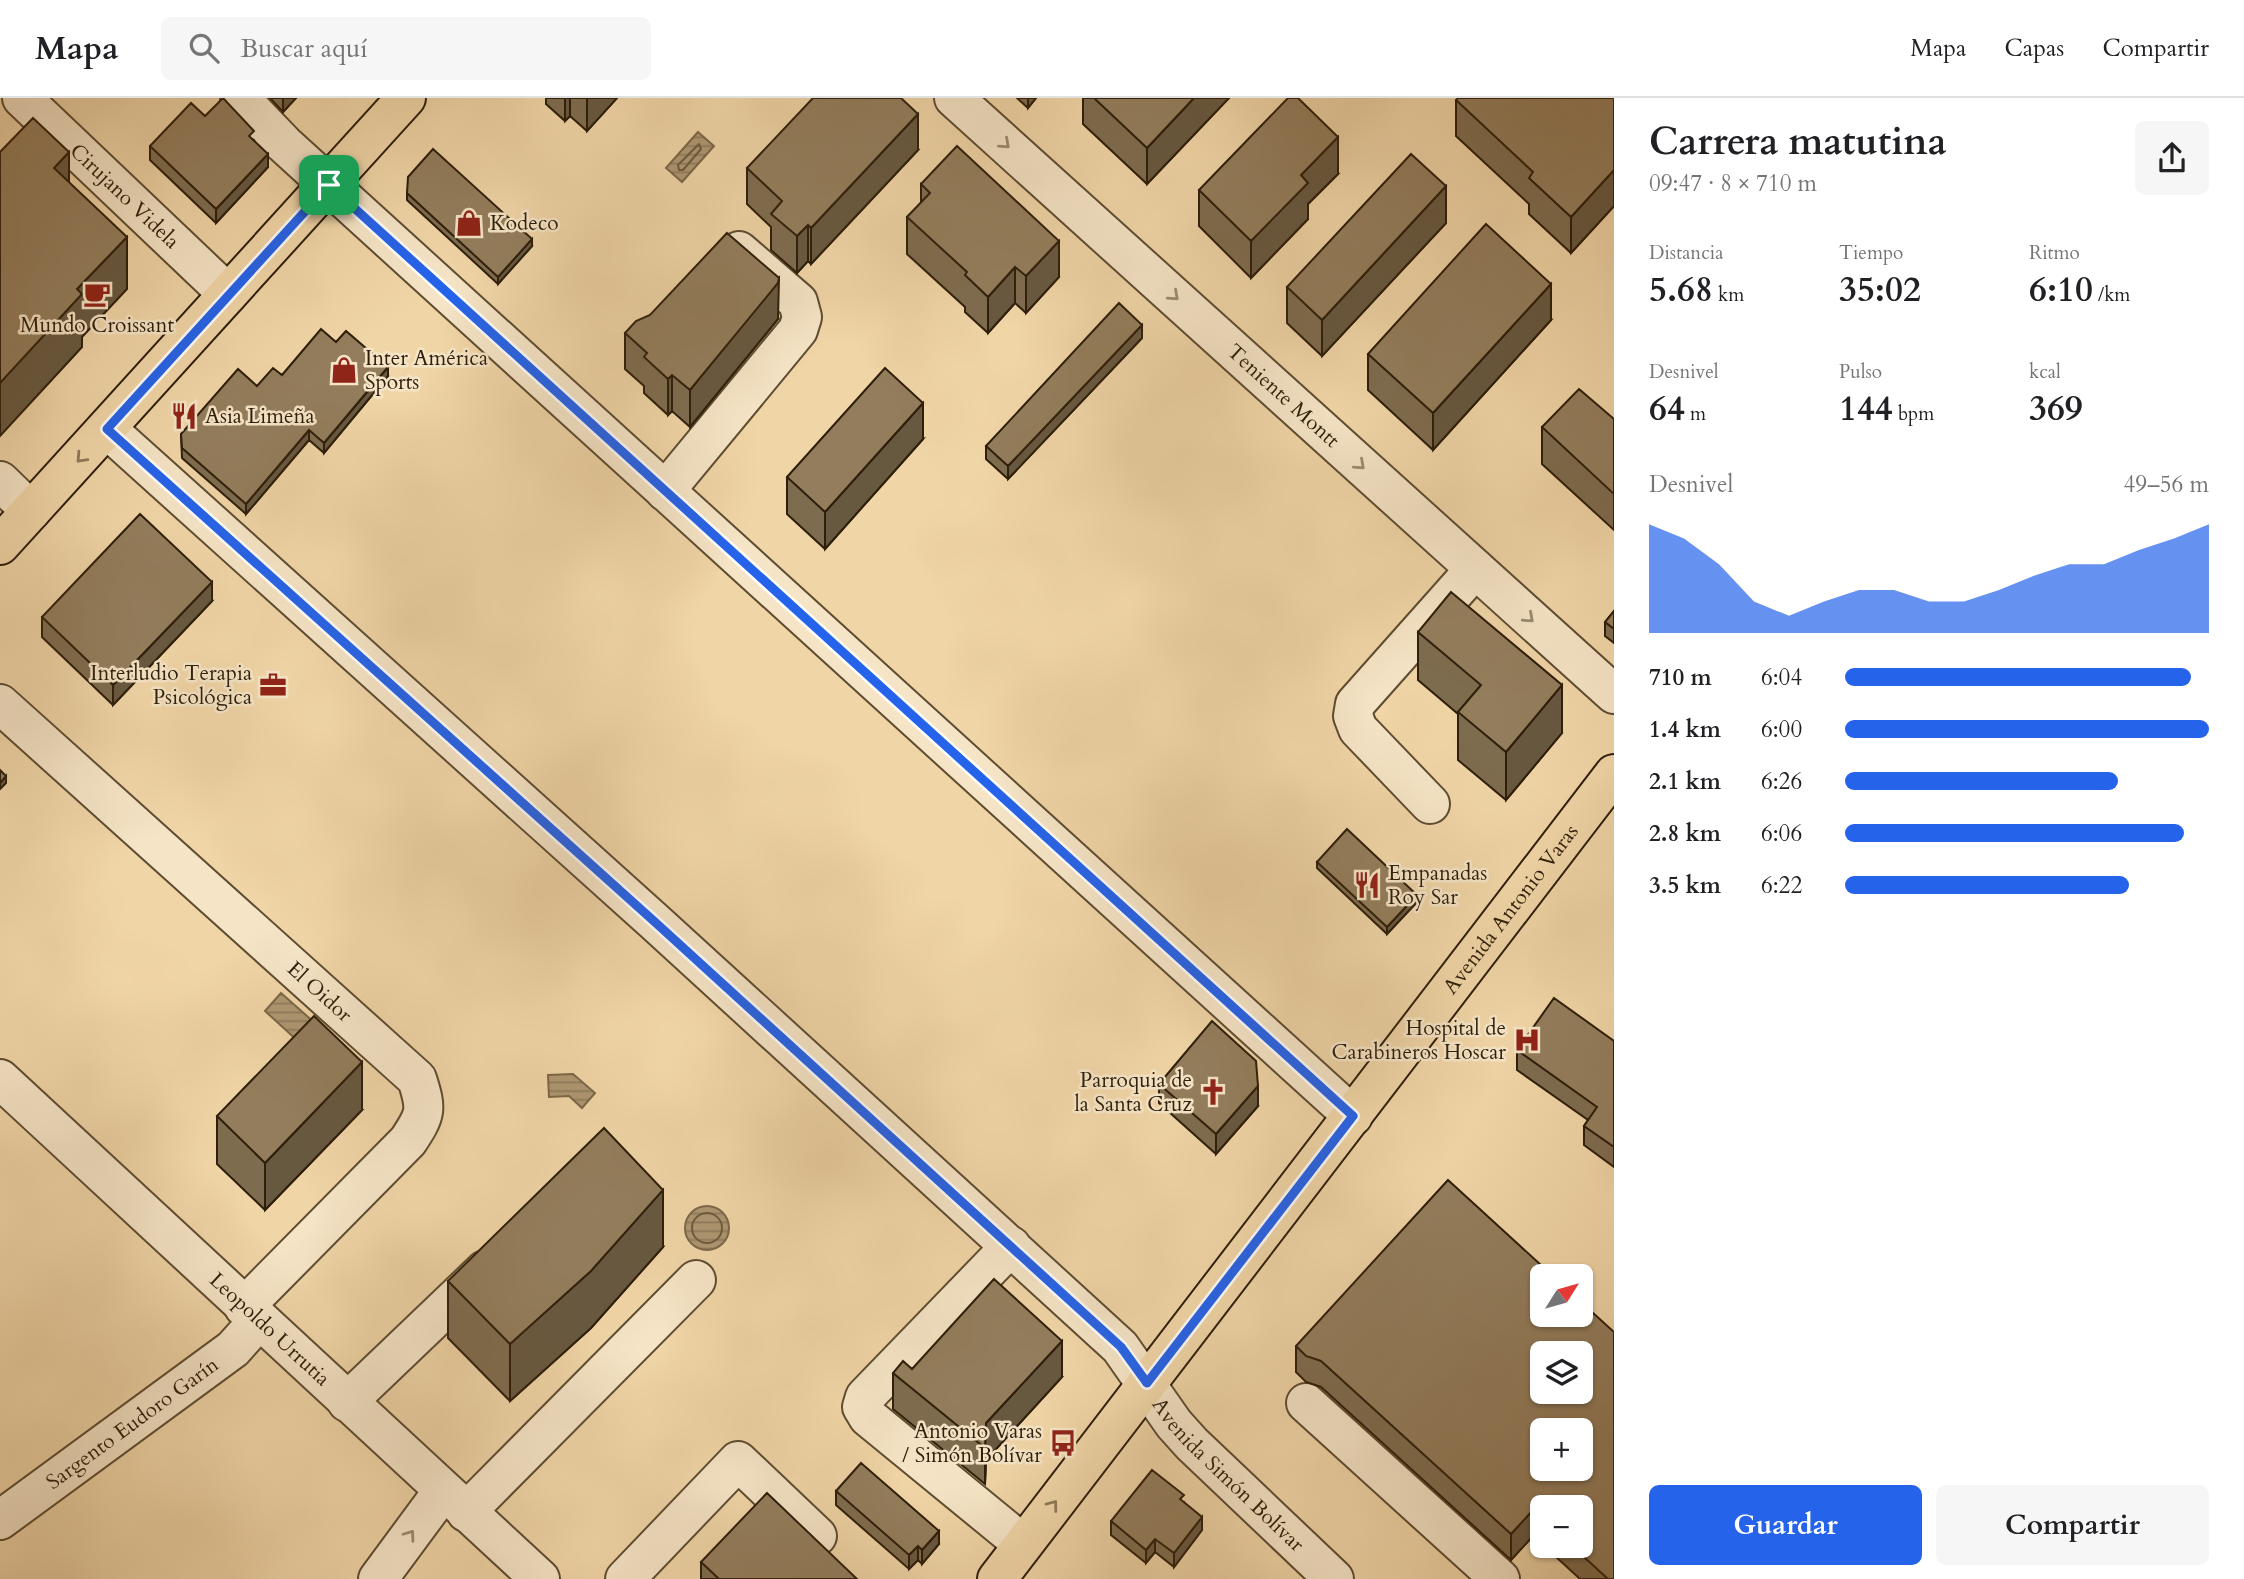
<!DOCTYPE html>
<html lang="es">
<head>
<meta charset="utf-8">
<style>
  :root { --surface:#fff; --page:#f6f6f6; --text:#202124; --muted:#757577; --line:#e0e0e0; --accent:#2563eb }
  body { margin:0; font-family:Cardo,serif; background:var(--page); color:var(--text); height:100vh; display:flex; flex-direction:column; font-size:26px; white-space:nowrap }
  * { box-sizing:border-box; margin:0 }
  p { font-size:23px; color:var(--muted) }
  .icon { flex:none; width:38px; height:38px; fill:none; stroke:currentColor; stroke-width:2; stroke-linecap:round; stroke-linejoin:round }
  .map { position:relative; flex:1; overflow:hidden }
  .panel { display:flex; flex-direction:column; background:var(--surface); width:630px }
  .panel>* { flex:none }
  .needle { width:46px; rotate:53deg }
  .fabs { position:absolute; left:1530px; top:1166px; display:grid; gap:14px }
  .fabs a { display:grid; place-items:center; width:63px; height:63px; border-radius:10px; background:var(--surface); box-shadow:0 2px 5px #0004; font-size:35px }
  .pin { position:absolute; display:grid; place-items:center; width:60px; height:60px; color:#fff; margin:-30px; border-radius:14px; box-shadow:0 4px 10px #0006 }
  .round { display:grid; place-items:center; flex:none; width:74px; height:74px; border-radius:10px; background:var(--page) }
  .head { display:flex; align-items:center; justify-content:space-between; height:119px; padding:0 35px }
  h1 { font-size:38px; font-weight:700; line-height:52px }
  .stats { display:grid; grid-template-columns:repeat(3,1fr); gap:10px; height:119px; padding:7px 35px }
  .stats div { display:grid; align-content:center }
  .stats b { font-size:35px; font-weight:700 }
  .stats small { font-size:19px; font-weight:400 }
  .stats p { font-size:19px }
  .chart { height:196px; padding:14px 35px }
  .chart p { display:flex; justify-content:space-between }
  .chart svg { width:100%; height:126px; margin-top:7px; fill:var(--accent); opacity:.7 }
  .cta { display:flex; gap:14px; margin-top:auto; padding:14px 35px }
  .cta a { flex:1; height:80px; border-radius:10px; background:var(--accent); color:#fff; font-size:28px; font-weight:700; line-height:80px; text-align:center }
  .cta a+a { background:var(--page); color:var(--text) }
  ul { padding:0 35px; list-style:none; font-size:23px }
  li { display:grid; grid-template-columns:112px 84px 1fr; align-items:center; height:52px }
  li i { height:18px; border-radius:9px; background:var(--accent) }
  header { display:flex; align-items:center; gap:42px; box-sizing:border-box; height:98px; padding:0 35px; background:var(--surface); border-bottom:2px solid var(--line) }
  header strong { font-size:33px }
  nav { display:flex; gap:38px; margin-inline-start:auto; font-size:24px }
  .search { width:490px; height:63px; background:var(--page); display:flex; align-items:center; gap:18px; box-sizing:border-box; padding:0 24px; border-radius:10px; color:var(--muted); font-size:26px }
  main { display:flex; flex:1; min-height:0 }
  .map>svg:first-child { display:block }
  .water { fill:url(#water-rules); stroke:#7b6748; stroke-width:2 }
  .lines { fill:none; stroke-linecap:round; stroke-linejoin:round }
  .shore { stroke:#6e5a3e; stroke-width:2 }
  .minor-casing { stroke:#5e4c31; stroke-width:42 }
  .major-casing { stroke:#2e1e0a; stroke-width:42 }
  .minor { stroke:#f5e4c6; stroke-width:38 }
  .major { stroke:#f0d5a7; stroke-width:38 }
  .wall { fill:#7e6c4f; stroke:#2e1e0a; stroke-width:2 }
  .shaded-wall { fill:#675840; stroke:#2e1e0a; stroke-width:2 }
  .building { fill:#937d5c; stroke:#2e1e0a; stroke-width:2; fill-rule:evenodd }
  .oneway { stroke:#9b8b71 }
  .oneway2 { stroke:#8f7a58 }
  .route-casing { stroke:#fff; stroke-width:14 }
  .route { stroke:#2563eb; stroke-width:9 }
  .labels { text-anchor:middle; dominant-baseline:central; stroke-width:5; stroke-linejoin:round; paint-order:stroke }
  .street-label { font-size:21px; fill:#2e1e0a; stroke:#f5e4c6 }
  .poi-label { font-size:21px; fill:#2e1e0a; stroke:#f5e4c6; text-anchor:start }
</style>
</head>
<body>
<header>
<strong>Mapa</strong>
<div class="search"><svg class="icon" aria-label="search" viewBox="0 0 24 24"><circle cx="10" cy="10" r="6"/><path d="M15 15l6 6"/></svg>Buscar aquí</div>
<nav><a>Mapa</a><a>Capas</a><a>Compartir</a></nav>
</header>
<main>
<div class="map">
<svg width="1614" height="1481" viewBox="0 0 1614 1481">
  <defs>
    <pattern id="water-rules" width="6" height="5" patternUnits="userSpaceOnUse" patternTransform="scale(1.75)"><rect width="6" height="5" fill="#ae9772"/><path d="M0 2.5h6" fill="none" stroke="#8e7b5c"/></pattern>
  </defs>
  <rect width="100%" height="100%" fill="#f0d5a7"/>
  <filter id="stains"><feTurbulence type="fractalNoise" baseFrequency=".00286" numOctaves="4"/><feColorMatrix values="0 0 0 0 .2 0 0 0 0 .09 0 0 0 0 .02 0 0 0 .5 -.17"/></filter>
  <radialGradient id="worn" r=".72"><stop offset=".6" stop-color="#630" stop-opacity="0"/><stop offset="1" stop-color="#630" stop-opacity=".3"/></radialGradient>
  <path class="water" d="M698,34L714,48L682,84L666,70Z
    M281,895L316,926L299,944L265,913Z
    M573,976L595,995L582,1010L569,998L549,999L548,977Z
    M685 1130a22 22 0 1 1 44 0a22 22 0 1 1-44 0Z"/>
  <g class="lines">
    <path class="shore" d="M699,46L701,51L683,72H679L678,67Z
      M692 1130a15 15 0 1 1 30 0a15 15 0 1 1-30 0Z"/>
    <defs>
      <g id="minor">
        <path id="s1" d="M22,0L228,196"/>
        <path d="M240,0L284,46L329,87L1353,1018"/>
        <path id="s2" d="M954,0L1614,596"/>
        <path id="s3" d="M107,331L656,825L1120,1249L1174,1326L1192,1346L1334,1481"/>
        <path d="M0,383L31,413"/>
        <path d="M665,393L798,232L802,219L798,204L739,153"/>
        <path id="s4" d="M0,606L417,981C427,1012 426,1016 408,1043L244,1209"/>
        <path d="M1430,706L1358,631L1353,618L1355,606L1475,471"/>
        <path id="s5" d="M0,981L540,1481"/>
        <path d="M1011,1148L865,1299L862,1309L868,1319L1023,1446"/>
        <path d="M347,1304L485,1172"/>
        <path d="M1306,1305L1500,1481"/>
        <path d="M466,1414L696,1182"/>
        <path id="s6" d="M0,1422L233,1251L259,1222"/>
        <path d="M378,1481L443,1393"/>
        <path d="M625,1481L738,1363L817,1438"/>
      </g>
      <g id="major">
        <path d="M0,447L406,0"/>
        <path id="s7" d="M997,1481L1614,676"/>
      </g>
    </defs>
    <use href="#minor" class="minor-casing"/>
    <use href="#major" class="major-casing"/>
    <use href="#minor" class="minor"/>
    <use href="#major" class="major"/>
  </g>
  <path class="wall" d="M270,0H296L283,14Z
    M546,0H617L587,33L570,18L565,23L546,6Z
    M1017,0H1036L1028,10Z
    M1083,0H1229L1147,86L1083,26Z
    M1614,0V108L1571,155L1529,116V106L1456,38V2Z
    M205,18L254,42L268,69L216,125L150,62V48Z
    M918,52L811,166L808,163L797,175L771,152V129L747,106V70Z
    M1338,76L1308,106V121L1251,180L1199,128V92Z
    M921,86L1059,179L1026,215L1015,205L988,235L965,214V209L907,156V119L921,105Z
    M407,95L532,148L498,186L407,102Z
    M1446,125L1322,258L1287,225V189Z
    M778,221L690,329L672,313L668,317L644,295V288L625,271V235Z
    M1551,222L1433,352L1368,292V256Z
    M1142,240L1008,381L986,361V348Z
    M336,244L388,278L324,355L309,342L246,416L182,360L181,336L257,288L282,277Z
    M1614,321V432L1542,366V329Z
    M923,341L825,451L787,416V379Z
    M212,503L113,607L42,539V519Z
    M1614,513V545L1605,538V524Z
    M1418,534L1562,635L1506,702L1458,662V616L1418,582Z
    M1317,764L1417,804L1387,836L1317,770Z
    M1614,943V1069L1584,1047V1028L1588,1022L1517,972V952Z
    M1159,986L1258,1008L1216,1056L1159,1005Z
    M362,1012L265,1112L217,1066V1018Z
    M663,1149L591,1230L510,1303L448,1240V1183Z
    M1614,1234V1481H1580L1543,1447H1580L1542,1409V1446L1533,1438L1511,1462L1321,1289L1306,1284L1296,1274V1248Z
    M912,1271L1062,1279L986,1362L985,1386L893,1311V1275Z
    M836,1393L939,1446L922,1466L918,1462L909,1471L836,1407Z
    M1184,1404L1202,1432L1174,1469L1155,1454L1146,1465L1111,1437V1423Z
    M701,1464L857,1481H701Z"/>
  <path class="shaded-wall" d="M283,0H296L283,14Z
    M565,0H570V18L565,23Z
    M587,0H617L587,33Z
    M1028,0H1036L1028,10Z
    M1194,0H1229L1147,86V50Z
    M918,16V52L811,166V130Z
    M1338,39V76L1308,106V121L1251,180V143L1301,77Z
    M69,54V107L54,70Z
    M268,56V69L216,125V111Z
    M1614,72V108L1571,155V119Z
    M1446,88V125L1322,258V222Z
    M808,127V163L797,175V138Z
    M127,139V191L82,239V249L0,338V285L77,191Z
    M532,141V148L498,186V179Z
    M1059,143V179L1026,215V178Z
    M1015,169V205L988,235V199Z
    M779,180L778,221L690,329V292Z
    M1551,186V222L1433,352V315Z
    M1142,227V240L1008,381V368Z
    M388,269V278L324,355V345Z
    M672,277V313L668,317V281Z
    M923,305V341L825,451V414Z
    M309,332V342L246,416V406Z
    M212,484V503L113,607V587Z
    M1562,587V635L1506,702V654Z
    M6,678V685L0,691V685Z
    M1417,797V804L1387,836V829Z
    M362,964V1012L265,1112V1065Z
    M1258,988V1008L1216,1056V1036Z
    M663,1092V1149L591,1230L510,1303V1246Z
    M1062,1243V1279L986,1362L985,1386V1350L986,1325Z
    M1533,1412V1438L1511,1462V1436Z
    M1202,1419V1432L1174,1469V1455Z
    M939,1433V1446L922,1466V1452Z
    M1155,1441V1454L1146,1465V1452Z
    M918,1448V1462L909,1471V1457Z"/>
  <path class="building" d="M223,0L254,33L249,38L268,56L216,111L150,48L191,5L205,18Z
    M813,0H901L918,16L811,130L808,127L797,138L771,116L782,103L747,70Z
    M1094,0H1194L1147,50Z
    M1288,0H1298L1338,39L1301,77L1308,85L1251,143L1199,92Z
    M1458,0H1614V72L1571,119L1529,80L1533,74L1456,2Z
    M33,20L69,54L54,70L127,139L77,191L82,196L0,285V54Z
    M957,48L1059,143L1026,178L1015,169L988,199L965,177L967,174L907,119L930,95L921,86Z
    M433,51L532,141L498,179L407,95L408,79Z
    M1411,56L1446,88L1322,222L1287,189Z
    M1486,126L1551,186L1433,315L1368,256Z
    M727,135L779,180L778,185L690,292L672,277L668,281L644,259L647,255L625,235L636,223L650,217Z
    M1119,205L1142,227L1008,368L986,348Z
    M321,231L336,244L346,233L388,269L324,345L309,332L246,406L182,350L181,336L238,271L257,288L273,270L282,277Z
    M885,270L923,305L825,414L787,379Z
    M1579,291L1614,321V396L1542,329Z
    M140,416L212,484L113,587L42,519Z
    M1451,494L1562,587L1506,654L1458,614L1481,587L1418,534Z
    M1614,513V531L1605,524Z
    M0,672L6,678L0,685Z
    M1347,731L1417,797L1387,829L1317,764Z
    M1554,900L1614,943V1049L1584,1028L1597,1009L1517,952Z
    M314,918L362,964L265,1065L217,1018Z
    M1212,923L1256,963L1258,988L1216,1036L1159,986Z
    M604,1030L663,1092L591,1173L510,1246L448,1183Z
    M1448,1082L1553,1178H1542V1216H1580V1203L1614,1234V1481H1608L1571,1447H1580V1409H1542V1420L1533,1412L1511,1436L1321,1263L1306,1258L1296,1248ZM1542,1255H1580V1293H1542ZM1542,1332H1580V1370H1542Z
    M994,1181L1062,1243L986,1325L985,1350L893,1275L903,1263L912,1271Z
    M861,1365L939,1433L922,1452L918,1448L909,1457L836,1393Z
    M1152,1372L1184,1397L1180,1401L1202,1419L1174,1455L1155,1441L1146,1452L1111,1423Z
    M767,1395L857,1481H719L701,1464Z"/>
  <defs><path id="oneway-chevron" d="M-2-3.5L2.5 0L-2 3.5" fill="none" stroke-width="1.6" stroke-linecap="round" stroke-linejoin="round" transform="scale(1.75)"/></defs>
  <g class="oneway">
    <use href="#oneway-chevron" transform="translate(1005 46) rotate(42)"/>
    <use href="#oneway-chevron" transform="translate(1174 198) rotate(42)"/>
    <use href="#oneway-chevron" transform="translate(1360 367) rotate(42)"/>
    <use href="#oneway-chevron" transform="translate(1529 520) rotate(42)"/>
    <use href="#oneway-chevron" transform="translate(410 1437) rotate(-54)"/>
  </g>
  <g class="oneway2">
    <use href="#oneway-chevron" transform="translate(81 360) rotate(133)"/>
    <use href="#oneway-chevron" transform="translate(1053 1407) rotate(-53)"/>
  </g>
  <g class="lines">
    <defs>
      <path id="route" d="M329,87L1353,1018L1147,1285L1121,1249L656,825L107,331Z"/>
    </defs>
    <use href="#route" class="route-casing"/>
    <use href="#route" class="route"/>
  </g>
  <defs>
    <symbol id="shop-bare" viewBox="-9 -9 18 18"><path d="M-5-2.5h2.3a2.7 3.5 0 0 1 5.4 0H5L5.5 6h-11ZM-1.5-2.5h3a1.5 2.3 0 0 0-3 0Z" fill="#8f2418" stroke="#f5e4c6" stroke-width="2.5" paint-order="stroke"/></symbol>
    <symbol id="cafe-bare" viewBox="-9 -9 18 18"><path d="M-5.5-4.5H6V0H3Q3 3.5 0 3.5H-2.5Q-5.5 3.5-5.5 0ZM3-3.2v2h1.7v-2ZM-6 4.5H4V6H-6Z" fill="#8f2418" stroke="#f5e4c6" stroke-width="2.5" paint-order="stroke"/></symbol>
    <symbol id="restaurant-bare" viewBox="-9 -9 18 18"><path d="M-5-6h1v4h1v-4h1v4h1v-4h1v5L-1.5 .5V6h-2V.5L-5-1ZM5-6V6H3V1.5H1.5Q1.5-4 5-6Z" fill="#8f2418" stroke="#f5e4c6" stroke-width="2.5" paint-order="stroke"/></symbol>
    <symbol id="office-bare" viewBox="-9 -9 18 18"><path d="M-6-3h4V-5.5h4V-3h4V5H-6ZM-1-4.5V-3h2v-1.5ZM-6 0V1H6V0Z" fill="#8f2418" stroke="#f5e4c6" stroke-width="2.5" paint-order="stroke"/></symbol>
    <symbol id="hospital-bare" viewBox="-9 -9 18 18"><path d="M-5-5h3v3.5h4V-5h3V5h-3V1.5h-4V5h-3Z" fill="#8f2418" stroke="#f5e4c6" stroke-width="2.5" paint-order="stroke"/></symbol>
    <symbol id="church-bare" viewBox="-9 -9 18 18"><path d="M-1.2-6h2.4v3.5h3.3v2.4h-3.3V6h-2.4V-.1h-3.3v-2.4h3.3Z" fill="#8f2418" stroke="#f5e4c6" stroke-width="2.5" paint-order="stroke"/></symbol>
    <symbol id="bus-bare" viewBox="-9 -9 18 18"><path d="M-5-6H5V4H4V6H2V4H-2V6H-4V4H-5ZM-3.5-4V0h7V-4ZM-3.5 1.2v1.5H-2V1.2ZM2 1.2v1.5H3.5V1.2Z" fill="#8f2418" stroke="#f5e4c6" stroke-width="2.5" paint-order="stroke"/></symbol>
  </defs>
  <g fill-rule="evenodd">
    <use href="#shop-bare" x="450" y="106" width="38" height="38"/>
    <use href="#cafe-bare" x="78" y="177" width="38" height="38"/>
    <use href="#shop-bare" x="325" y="253" width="38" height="38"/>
    <use href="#restaurant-bare" x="165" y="299" width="38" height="38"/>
    <use href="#office-bare" x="254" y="568" width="38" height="38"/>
    <use href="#restaurant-bare" x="1348" y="768" width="38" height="38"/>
    <use href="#hospital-bare" x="1508" y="923" width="38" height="38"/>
    <use href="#church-bare" x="1194" y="975" width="38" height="38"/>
    <use href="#bus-bare" x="1044" y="1326" width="38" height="38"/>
  </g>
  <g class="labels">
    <g class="street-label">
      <text stroke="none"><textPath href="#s1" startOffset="142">Cirujano Videla</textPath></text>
      <text stroke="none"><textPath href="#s2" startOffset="444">Teniente Montt</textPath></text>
      <text stroke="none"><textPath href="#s7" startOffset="844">Avenida Antonio Varas</textPath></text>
      <text stroke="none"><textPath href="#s4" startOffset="430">El Oidor</textPath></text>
      <text stroke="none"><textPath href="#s5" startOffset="368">Leopoldo Urrutia</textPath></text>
      <text stroke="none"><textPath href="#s6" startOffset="164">Sargento Eudoro Garín</textPath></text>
      <text stroke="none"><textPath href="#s3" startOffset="1535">Avenida Simón Bolívar</textPath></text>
    </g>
    <g class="poi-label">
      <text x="490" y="125">Kodeco</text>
      <text x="97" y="227" text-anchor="middle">Mundo Croissant</text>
      <text x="365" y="260">Inter América<tspan x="365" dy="24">Sports</tspan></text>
      <text x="205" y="318">Asia Limeña</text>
      <text x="252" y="575" text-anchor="end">Interludio Terapia<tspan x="252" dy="24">Psicológica</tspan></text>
      <text x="1388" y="775">Empanadas<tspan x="1388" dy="24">Roy Sar</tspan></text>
      <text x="1506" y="930" text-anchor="end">Hospital de<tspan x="1506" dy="24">Carabineros Hoscar</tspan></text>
      <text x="1192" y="982" text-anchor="end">Parroquia de<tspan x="1192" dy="24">la Santa Cruz</tspan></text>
      <text x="1042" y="1333" text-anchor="end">Antonio Varas<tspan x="1042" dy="24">/ Simón Bolívar</tspan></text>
    </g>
  </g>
  <rect width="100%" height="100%" filter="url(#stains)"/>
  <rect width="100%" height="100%" fill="url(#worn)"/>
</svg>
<div class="fabs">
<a><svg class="needle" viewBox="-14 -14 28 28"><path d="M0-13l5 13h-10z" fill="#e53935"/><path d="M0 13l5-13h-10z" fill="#757577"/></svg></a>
<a><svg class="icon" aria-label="layers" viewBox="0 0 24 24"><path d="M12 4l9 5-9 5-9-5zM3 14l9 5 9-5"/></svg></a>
<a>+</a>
<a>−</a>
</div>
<div class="pin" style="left:329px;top:87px;background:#1e9e55"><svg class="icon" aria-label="arrive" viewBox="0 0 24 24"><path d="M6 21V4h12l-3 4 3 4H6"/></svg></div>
</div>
<section class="panel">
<div class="head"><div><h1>Carrera matutina</h1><p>09:47 · 8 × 710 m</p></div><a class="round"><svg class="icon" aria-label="share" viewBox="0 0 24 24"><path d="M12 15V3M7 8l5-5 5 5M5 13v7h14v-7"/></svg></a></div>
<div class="stats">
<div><p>Distancia</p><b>5.68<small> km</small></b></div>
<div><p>Tiempo</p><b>35:02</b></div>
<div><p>Ritmo</p><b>6:10<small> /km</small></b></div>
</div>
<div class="stats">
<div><p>Desnivel</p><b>64<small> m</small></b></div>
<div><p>Pulso</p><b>144<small> bpm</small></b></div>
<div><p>kcal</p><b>369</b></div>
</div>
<div class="chart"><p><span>Desnivel</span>49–56 m</p>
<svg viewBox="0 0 160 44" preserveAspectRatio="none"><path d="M0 44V6L10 11L20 20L30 33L40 38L50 33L60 29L70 29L80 33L90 33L100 29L110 24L120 20L130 20L140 15L150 11L160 6V44z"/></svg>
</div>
<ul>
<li><b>710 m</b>6:04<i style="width:95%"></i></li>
<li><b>1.4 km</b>6:00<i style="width:100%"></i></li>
<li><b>2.1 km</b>6:26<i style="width:75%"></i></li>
<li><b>2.8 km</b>6:06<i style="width:93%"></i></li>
<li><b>3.5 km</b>6:22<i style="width:78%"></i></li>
</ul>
<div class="cta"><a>Guardar</a><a>Compartir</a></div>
</section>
</main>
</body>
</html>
